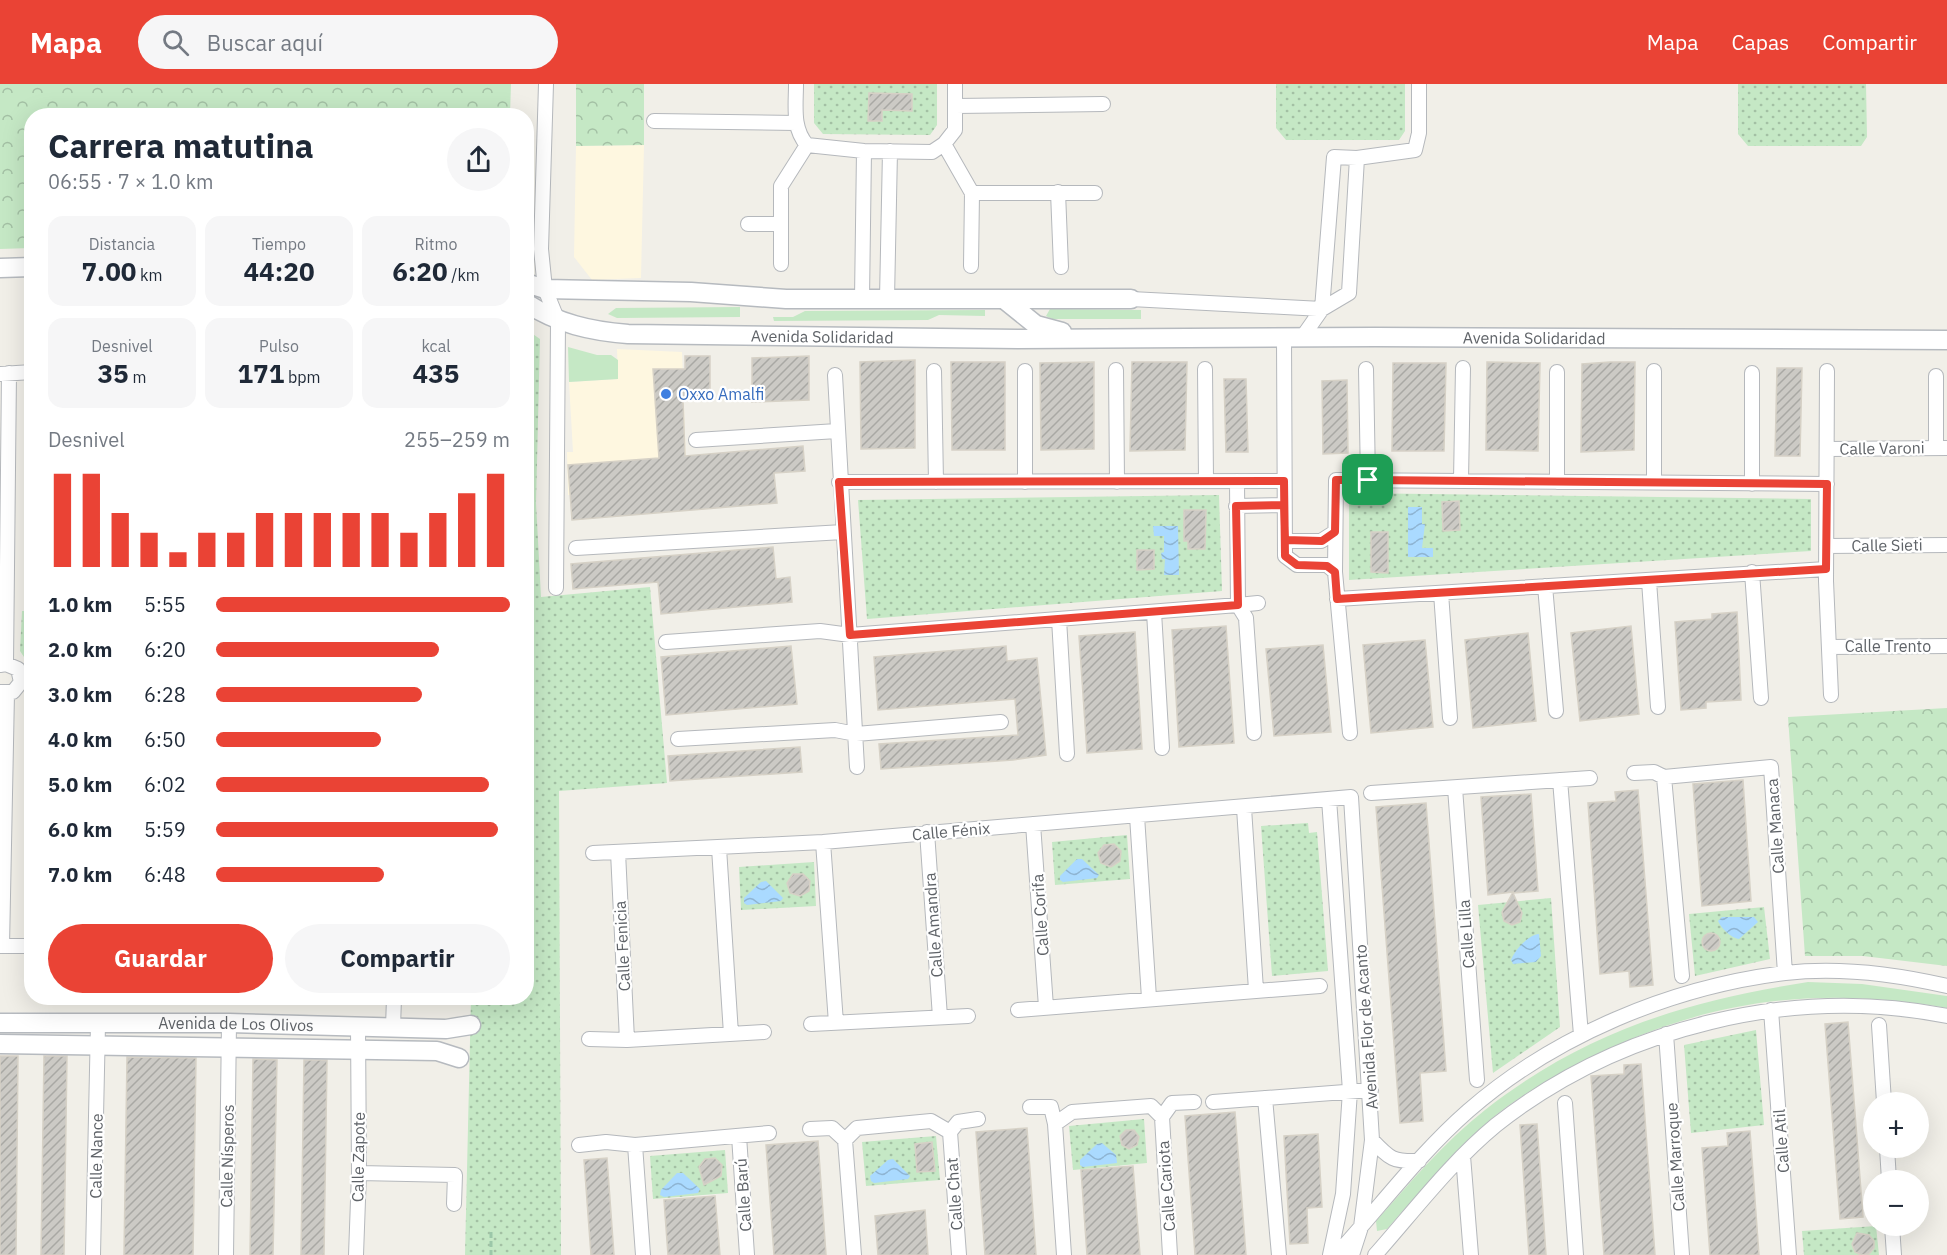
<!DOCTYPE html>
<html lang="es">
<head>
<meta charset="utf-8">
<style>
  :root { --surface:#fff; --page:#f6f6f7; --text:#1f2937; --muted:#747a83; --accent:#ea4335 }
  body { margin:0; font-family:"IBM Plex Sans",sans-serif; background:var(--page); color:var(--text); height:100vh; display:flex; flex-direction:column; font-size:22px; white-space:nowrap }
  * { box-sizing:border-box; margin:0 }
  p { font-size:20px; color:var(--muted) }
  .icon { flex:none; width:33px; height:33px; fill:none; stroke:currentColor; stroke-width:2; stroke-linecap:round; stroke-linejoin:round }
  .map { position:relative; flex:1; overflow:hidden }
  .sheet { position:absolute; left:24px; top:24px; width:510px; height:897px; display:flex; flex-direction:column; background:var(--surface); border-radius:24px; box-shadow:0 6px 24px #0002 }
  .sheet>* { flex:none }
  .buttons { position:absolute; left:1863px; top:1008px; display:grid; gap:12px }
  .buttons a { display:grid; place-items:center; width:66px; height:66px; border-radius:50%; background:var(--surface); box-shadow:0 6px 24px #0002; font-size:30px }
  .pin { position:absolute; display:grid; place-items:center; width:51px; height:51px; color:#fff; margin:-26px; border-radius:12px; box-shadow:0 3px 9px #0006 }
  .round { display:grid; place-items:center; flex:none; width:63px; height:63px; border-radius:32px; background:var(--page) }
  .head { display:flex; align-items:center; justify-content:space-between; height:102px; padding:0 24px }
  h1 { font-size:33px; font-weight:700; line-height:45px }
  .metrics { display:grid; grid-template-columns:repeat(3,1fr); gap:9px; height:102px; padding:6px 24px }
  .metrics div { display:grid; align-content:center; border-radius:15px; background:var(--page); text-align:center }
  .metrics b { font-size:26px; font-weight:700 }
  .metrics small { font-size:16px; font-weight:400 }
  .metrics p { font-size:16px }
  .chart { height:168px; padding:12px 24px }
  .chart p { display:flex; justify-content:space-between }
  .chart svg { width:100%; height:108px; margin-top:6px; stroke:var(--accent); stroke-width:6 }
  .primary-button { display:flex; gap:12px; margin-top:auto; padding:12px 24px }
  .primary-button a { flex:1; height:69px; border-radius:36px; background:var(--accent); color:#fff; font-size:24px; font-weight:700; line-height:69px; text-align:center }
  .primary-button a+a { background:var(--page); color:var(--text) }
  ul { padding:0 24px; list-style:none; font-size:20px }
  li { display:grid; grid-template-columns:96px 72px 1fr; align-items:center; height:45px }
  li i { height:15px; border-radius:8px; background:var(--accent) }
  header { display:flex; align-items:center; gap:36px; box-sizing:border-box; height:84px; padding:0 30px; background:var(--accent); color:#fff }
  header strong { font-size:28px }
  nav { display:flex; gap:33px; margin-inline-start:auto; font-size:21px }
  .search { width:420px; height:54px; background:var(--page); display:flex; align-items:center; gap:15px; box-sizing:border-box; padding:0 21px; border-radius:33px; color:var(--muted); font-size:22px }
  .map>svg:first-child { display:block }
  .commercial { fill:#fef7e0 }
  .grass { fill:#c5e8c5 }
  .forest { fill:url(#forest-crowns) }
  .park { fill:url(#park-dots) }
  .water { fill:url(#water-waves) }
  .building { fill:url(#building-hatch); stroke:#d6d1c6; stroke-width:1.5 }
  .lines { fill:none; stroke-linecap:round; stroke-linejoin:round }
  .street-casing { stroke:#b5b8bc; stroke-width:16 }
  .secondary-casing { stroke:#b6babf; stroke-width:21 }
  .path { stroke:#9cc7a9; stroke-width:3; stroke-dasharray:6 3; stroke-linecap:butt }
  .street { stroke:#fff; stroke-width:14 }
  .secondary { stroke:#fff; stroke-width:18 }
  .route-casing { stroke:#fff; stroke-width:12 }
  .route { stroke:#ea4335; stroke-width:8 }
  .shop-dot { fill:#3f7fe0; stroke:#fff; stroke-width:2 }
  .labels { text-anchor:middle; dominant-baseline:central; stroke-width:4.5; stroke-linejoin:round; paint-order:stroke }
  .street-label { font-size:16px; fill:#5f6368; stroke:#fff }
  .shop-label { font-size:16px; fill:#366cbe; stroke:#fff; text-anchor:start }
</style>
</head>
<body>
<header>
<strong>Mapa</strong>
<div class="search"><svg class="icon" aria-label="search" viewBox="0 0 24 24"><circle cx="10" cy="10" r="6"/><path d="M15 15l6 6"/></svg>Buscar aquí</div>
<nav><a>Mapa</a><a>Capas</a><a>Compartir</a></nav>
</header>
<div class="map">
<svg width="1947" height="1171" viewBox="0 0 1947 1171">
  <defs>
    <pattern id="forest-crowns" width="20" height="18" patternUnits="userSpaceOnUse" patternTransform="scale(1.5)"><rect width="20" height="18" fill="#c5e8c5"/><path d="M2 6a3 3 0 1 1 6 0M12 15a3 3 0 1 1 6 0" fill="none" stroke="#a3c0a4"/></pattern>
    <pattern id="park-dots" width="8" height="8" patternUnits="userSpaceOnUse" patternTransform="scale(1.5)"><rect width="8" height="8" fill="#c5e8c5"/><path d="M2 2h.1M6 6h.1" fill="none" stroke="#a3c0a4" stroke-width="1.8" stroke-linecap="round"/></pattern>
    <pattern id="water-waves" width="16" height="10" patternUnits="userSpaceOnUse" patternTransform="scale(1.5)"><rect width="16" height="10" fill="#aadaff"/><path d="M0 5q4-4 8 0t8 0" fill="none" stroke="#8eb4d2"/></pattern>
    <pattern id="building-hatch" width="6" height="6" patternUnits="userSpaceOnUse" patternTransform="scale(1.5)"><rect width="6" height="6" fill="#cccac5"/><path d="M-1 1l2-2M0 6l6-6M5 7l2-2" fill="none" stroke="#a9a8a4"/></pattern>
  </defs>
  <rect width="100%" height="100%" fill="#f1efe8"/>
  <path class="commercial" d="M644,61L641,194L592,196L574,173L576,62Z
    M617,265L682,268L687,401L568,411L567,368H573L569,298L618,295Z"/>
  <path class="grass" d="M740,223V233L617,234L608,230L616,224Z
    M1050,225L1141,226V235H1052L1046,232Z
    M985,226V232L939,231L928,236L774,237L773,233H793L805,227Z
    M568,263L597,271H611L618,276V295L569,298Z
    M1808,898L1862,900L1947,912V924C1813,901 1703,916 1582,978C1550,995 1517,1013 1490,1036C1452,1068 1420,1108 1387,1145L1377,1147L1376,1137C1410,1099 1444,1058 1485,1026C1586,947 1684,918 1808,898Z"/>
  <path class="forest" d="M0,0H511L510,31L32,32L31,164L0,165Z
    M576,0H644V61L576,62Z
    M1947,624V882L1863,872H1805L1788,633Z"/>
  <path class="park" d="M814,0H937V41L930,51L823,50L814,39Z
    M1276,0H1405V47L1399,56H1286L1276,44Z
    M1738,0H1866L1867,53L1861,62H1748L1738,50Z
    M527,246L540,255L536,419L541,513L650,503L667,699L559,707L561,1171H465L471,914H526Z
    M1349,409L1811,415V467L1349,496Z
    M1219,411L1222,507L867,535L858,416Z
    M22,527H31V576H26L20,567Z
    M1308,739L1309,749L1317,748L1328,887L1272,892L1261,742Z
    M1127,751L1130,795L1055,801L1052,758Z
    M814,778L816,822L741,826L739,783Z
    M1551,814L1560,943L1493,989L1478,821Z
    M1764,823L1770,875L1695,892L1689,830Z
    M1756,946L1764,1041L1691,1049L1684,961Z
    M1144,1035L1147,1079L1073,1086L1069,1042Z
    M936,1052L940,1096L866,1102L862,1058Z
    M725,1066L728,1109L653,1115L650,1072Z
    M1876,1142L1879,1171H1804L1802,1147Z"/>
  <path class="water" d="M1408,423H1422V440H1425L1422,464H1433V473H1408Z
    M1153,442H1178L1179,491H1164L1165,475H1162L1161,469L1164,468V452H1154Z
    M1077,775H1082L1099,791L1097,794L1063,798L1060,796V792Z
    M766,797L783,814L781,817L747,821L744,819V814L761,798Z
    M1722,833H1754L1758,838L1739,855C1731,854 1721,844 1718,837Z
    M1539,850L1541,872L1536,878L1513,880L1511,876C1515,866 1528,851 1539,850Z
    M1102,1059L1116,1071L1117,1079L1083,1083L1080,1081V1076L1097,1060Z
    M893,1075L910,1092L908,1095L874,1099L871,1097L870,1092L888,1076Z
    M677,1089H683L700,1105L698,1109L664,1113L660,1111L661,1106Z"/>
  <path class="building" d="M869,9L912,10V27L882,26V37H868Z
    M685,272H710V316H683L685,372L803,362L805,387L774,389L777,419L572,436L568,381L659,374L653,285H685Z
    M809,272V316L752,318V274Z
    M915,276V364L861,365L860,278Z
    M951,278H1005V366H952Z
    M1094,278V365L1041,366L1040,279Z
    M1132,278H1187L1185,366L1130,367Z
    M1487,278L1540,279L1538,367L1486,366Z
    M1610,278H1635L1634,366L1581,368L1582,280Z
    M1393,279H1446L1444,367H1392Z
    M1777,284H1802L1800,372H1775Z
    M1224,295H1246L1248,368H1226Z
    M1347,296L1348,369L1323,370L1322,297Z
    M1459,417L1460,446L1443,447L1442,418Z
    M1184,426H1206L1205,465H1188V457H1184Z
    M1371,448H1388V489L1371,488Z
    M773,463L776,495L790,493L792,518L661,530L658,498L573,505L571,480Z
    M1137,466H1154V485L1137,486Z
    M1737,528L1741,616L1706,618V624L1681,626L1675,538L1712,535V530Z
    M1226,542L1234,659L1179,663L1172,546Z
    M1631,542L1639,630L1580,637L1571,549Z
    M1135,548L1142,665L1087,669L1079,552Z
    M1528,549L1536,637L1473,644L1465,556Z
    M1425,556L1433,643L1371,649L1363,561Z
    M1323,561L1331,648L1274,652L1266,565Z
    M791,562L797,620L666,631L661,573Z
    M1006,562L1007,577L1037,574L1046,671L1013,676L881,685L879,660L1018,651L1015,615L878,626L874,573Z
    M800,663L802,688L670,697L668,672Z
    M1743,696L1751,817L1702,822L1693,700Z
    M1638,706L1653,901L1630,903L1629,887L1600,890L1588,719L1616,717L1615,708Z
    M1531,710L1538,807L1513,809L1522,829L1520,838L1512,841L1504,837L1502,828L1513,808L1488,811L1481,713Z
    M1426,719L1446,987L1420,989L1423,1037L1400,1039L1376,723Z
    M1114,760L1121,767L1120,777L1111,783L1101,779L1098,769L1104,761Z
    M793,790H803L810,797L809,807L800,812L790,809L787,799Z
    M1702 858a9 9 0 1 1 18 0a9 9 0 1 1-18 0Z
    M1848,938L1863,1133L1840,1135L1825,940Z
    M0,972H18L16,1171H0Z
    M44,972H67L64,1171H41Z
    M127,973L196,974L193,1171H124Z
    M253,975L277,976L273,1171H250Z
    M304,976H327L324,1171H301Z
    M1641,980L1655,1171H1604L1591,992L1624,990V981Z
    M1235,1028L1246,1171H1195L1185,1032Z
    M1537,1040L1546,1171H1529L1520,1041Z
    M1027,1044L1036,1171H985L976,1048Z
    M1126,1046H1134L1139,1053L1137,1061L1129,1065L1122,1061L1120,1052Z
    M1750,1047L1759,1171H1710L1702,1064L1728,1062L1727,1049Z
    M1318,1050L1322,1123L1307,1124L1308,1159L1290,1160L1284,1052Z
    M818,1057L826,1171H774L766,1061Z
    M932,1058L935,1087L917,1088L915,1060Z
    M607,1074L614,1171H591L584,1076Z
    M715,1074L722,1081L721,1092L704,1101L699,1083L705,1075Z
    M1133,1082L1140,1171H1087L1081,1086Z
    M715,1112L720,1171H668L664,1116Z
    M925,1126L928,1171H878L875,1132Z
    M1857,1149L1869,1151L1874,1157V1164L1869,1170L1861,1171L1855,1168L1852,1160Z"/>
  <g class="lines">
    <defs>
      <path id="street" d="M546,0L541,165L545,205L558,237L556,504
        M796,0C796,22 792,44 807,61L864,67L932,68L944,60L955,46V0
        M955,22L1103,20
        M654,37L796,39
        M944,60L972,109L971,182
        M1058,108L1061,183
        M972,109H1095
        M748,140H780
        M781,180V102L807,61
        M862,215L864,67
        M887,215L890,67
        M1131,215L1322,225L1349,209L1357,74
        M1284,254L1285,472L1297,481H1327L1335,488
        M1301,255L1322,225L1334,73L1357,74L1415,66L1419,49V0
        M1205,285L1206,396
        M1366,285L1368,396
        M1116,286L1117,398
        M934,287L936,398
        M1025,287V398
        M1827,287L1826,497L1831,611
        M1,290L32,288
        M835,291L857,683
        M1936,292V364
        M696,356L837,347
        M1827,365L1947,364
        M1461,396L1463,284
        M839,398L1284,397
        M1557,398V288
        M1654,398V287
        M1752,400V289
        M1236,422L1284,421
        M1285,457H1321L1335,448
        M1826,462L1947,461
        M576,464L843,448
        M1752,488L1761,614
        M1649,497L1658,623
        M1545,502L1556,627
        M1441,509L1450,634
        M1337,515L1826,485
        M1154,528L1162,664
        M1059,535L1067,670
        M666,558L820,547L850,551L1238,521L1237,397
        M1829,563L1947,562
        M6,580L9,289
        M0,581L6,580L18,585L21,598L13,608H0
        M1254,649L1246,534L1238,521L1258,519
        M1350,649L1335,488L1336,396L1827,400
        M678,655L835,646L856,650L1001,638
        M1634,689L1654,688L1664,693L1771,683L1785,889
        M1664,693L1682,892
        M1560,696L1581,951
        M1455,704L1477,996
        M1371,709L1590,694
        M1329,715L1350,1007L1343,1110L1330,1171
        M1244,724L1256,906
        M1137,732L1149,914
        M1033,740L1046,923
        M927,748L940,933
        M823,758L836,939
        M719,764L731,950
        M618,768L627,956
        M593,769L823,758L1351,713L1372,1056L1361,1143L1352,1171
        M0,862H32
        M2,862L7,609
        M1018,926L1320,902
        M1771,926L1789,1171
        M811,940L968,932
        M1879,941L1884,1018
        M393,943L394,914
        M1666,950L1682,1171
        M589,955L627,956L764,948
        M1265,1014L1279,1171
        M1213,1018L1371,1006
        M1565,1019L1576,1171
        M1030,1023H1051L1055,1040L1072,1028L1151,1022L1162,1033L1172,1019L1194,1018
        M1162,1033L1170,1171
        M1055,1040L1064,1171
        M810,1045L832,1044L845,1056L857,1044L931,1037L950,1048L958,1038L978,1035
        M950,1048L959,1171
        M739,1052L747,1171
        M845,1056L854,1171
        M1372,1056C1390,1075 1393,1078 1419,1077
        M579,1061L606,1058L635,1061L769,1049
        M635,1061L643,1171
        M1887,1064L1889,1096
        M1463,1072L1471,1171
        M359,1089L455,1091L454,1120
        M1892,1142L1894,1171
        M93,1171L98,940
        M226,1171L229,939
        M356,1171L359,1089L358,942
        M1336,1171C1380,1123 1419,1070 1468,1027C1554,952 1671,903 1785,889C1837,883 1895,890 1947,902
        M1375,1171C1414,1127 1451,1078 1496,1041C1620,943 1793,901 1947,932"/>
      <g id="secondary">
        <path d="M0,184L32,183"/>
        <path d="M526,199L545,205L691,208L786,215H1131"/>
        <path d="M1005,216L1036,241L1062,248"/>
        <path id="s1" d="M526,219C559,240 590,247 628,250L1018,255L1375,253L1947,256"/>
        <path id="s2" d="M0,939H229L446,945L471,941"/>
        <path d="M0,960L437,967L459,974"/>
      </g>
    </defs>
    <use href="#street" class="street-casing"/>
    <use href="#secondary" class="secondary-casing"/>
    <path class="path" d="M491,1148V1171"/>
    <use href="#street" class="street"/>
    <use href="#secondary" class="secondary"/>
  </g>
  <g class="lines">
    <defs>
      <path id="route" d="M1368,396H1336L1335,448L1322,457L1285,456L1284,421L1236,422L1238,521L850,551L839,398L1284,397L1285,472L1297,481L1327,482L1335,488L1337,515L1826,485L1827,400L1368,396"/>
    </defs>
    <use href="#route" class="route-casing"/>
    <use href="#route" class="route"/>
  </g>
  <circle class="shop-dot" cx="666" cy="310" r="6"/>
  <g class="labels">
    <g class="street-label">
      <text stroke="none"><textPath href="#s1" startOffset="302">Avenida Solidaridad</textPath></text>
      <text stroke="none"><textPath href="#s1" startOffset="1014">Avenida Solidaridad</textPath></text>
      <text transform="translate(1882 364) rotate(-1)">Calle Varoni</text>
      <text transform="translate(1887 461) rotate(-1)">Calle Sieti</text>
      <text x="1888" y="562">Calle Trento</text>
      <text transform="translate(1775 742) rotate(-94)">Calle Manaca</text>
      <text transform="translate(951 747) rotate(-5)">Calle Fénix</text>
      <text transform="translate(1040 831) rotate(-94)">Calle Corifa</text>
      <text transform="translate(933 841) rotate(-94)">Calle Amandra</text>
      <text transform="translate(1466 850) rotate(-94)">Calle Lilla</text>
      <text transform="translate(622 862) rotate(-93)">Calle Fenicia</text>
      <text stroke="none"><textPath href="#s2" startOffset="236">Avenida de Los Olivos</textPath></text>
      <text transform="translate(1366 943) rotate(-94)">Avenida Flor de Acanto</text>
      <text transform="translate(1781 1057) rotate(-94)">Calle Atil</text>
      <text transform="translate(96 1072) rotate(-89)">Calle Nance</text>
      <text transform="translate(227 1072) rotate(-89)">Calle Nísperos</text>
      <text transform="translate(358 1073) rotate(-89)">Calle Zapote</text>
      <text transform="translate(1675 1073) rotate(-94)">Calle Marroque</text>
      <text transform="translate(1166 1102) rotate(-94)">Calle Cariota</text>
      <text transform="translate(954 1110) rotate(-94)">Calle Chat</text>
      <text transform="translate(743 1111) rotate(-94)">Calle Barú</text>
    </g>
    <g class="shop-label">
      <text x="678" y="310">Oxxo Amalfi</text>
    </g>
  </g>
</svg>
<div class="buttons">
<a>+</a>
<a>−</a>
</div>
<div class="pin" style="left:1368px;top:396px;background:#1e9e55"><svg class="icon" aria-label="arrive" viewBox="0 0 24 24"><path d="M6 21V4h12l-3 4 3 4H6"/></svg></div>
<section class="sheet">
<div class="head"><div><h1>Carrera matutina</h1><p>06:55 · 7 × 1.0 km</p></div><a class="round"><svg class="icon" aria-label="share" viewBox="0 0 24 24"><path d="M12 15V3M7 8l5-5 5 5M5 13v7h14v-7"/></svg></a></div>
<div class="metrics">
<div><p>Distancia</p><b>7.00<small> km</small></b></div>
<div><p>Tiempo</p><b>44:20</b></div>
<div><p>Ritmo</p><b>6:20<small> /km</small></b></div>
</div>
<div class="metrics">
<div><p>Desnivel</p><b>35<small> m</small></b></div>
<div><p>Pulso</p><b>171<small> bpm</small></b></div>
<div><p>kcal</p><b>435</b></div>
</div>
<div class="chart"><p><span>Desnivel</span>255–259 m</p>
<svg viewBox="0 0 160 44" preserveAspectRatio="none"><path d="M5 44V6M15 44V6M25 44V22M35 44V30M45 44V38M55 44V30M65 44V30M75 44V22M85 44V22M95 44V22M105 44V22M115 44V22M125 44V30M135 44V22M145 44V14M155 44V6"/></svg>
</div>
<ul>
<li><b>1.0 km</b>5:55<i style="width:100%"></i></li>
<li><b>2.0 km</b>6:20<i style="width:76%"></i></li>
<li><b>3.0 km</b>6:28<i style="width:70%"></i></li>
<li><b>4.0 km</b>6:50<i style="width:56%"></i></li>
<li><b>5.0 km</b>6:02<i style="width:93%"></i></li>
<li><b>6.0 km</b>5:59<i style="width:96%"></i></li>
<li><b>7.0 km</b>6:48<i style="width:57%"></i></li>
</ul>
<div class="primary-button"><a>Guardar</a><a>Compartir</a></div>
</section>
</div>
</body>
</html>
